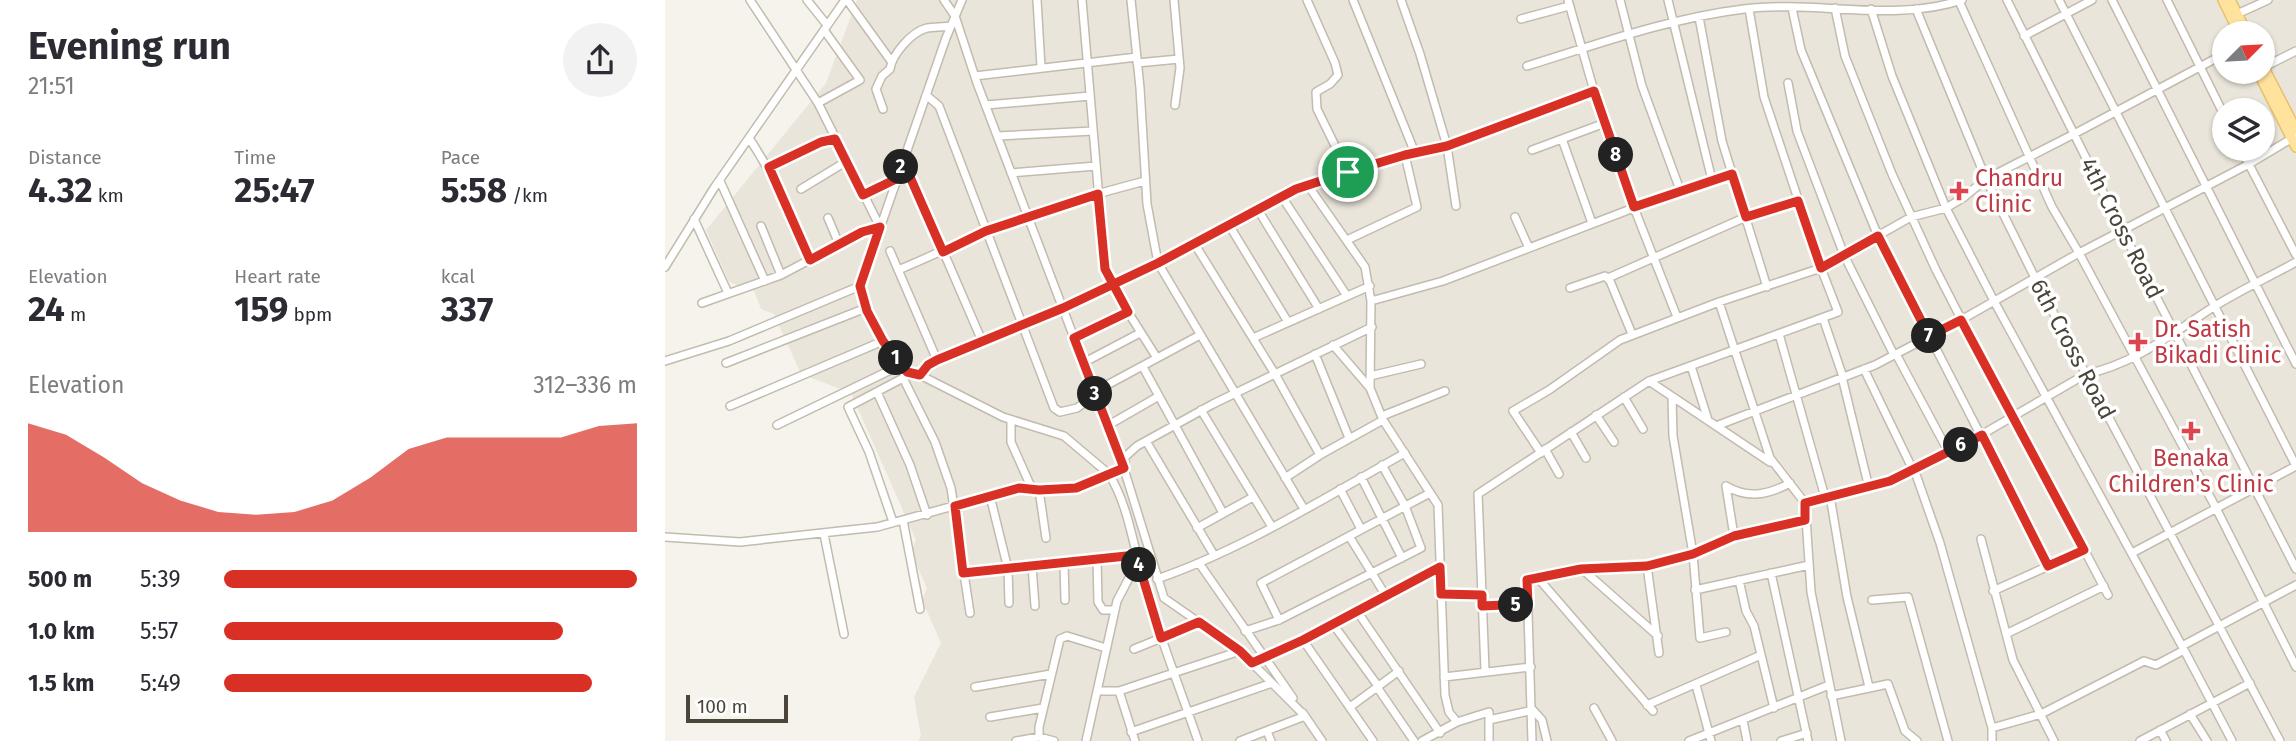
<!DOCTYPE html>
<html lang="en">
<head>
<meta charset="utf-8">
<style>
  :root { --surface:#fff; --page:#f2f2f3; --text:#2b2b33; --muted:#7c7c81; --accent:#d93025 }
  body { margin:0; font-family:"Fira Sans",sans-serif; background:var(--page); color:var(--text); height:100vh; display:flex; flex-direction:column; font-size:26px; white-space:nowrap }
  * { box-sizing:border-box; margin:0 }
  p { font-size:23px; color:var(--muted) }
  .icon { flex:none; width:38px; height:38px; fill:none; stroke:currentColor; stroke-width:2; stroke-linecap:round; stroke-linejoin:round }
  .map { position:relative; flex:1; overflow:hidden }
  .drawer { display:flex; flex-direction:column; background:var(--surface); width:665px }
  .drawer>* { flex:none }
  .needle { width:46px; rotate:66deg }
  .tools { position:absolute; left:1547px; top:21px; display:grid; gap:14px }
  .tools a { display:grid; place-items:center; width:63px; height:63px; border-radius:50%; background:var(--surface); box-shadow:0 2px 5px #0004; font-size:35px }
  .scale { position:absolute; left:21px; bottom:18px; width:102px; box-sizing:border-box; padding-left:7px; border:4px solid #4b4439; border-top:0; font-size:19px; line-height:24px; white-space:nowrap; color:#4b4439; -webkit-text-stroke:5px #fff; paint-order:stroke }
  .pin { position:absolute; display:grid; place-items:center; width:60px; height:60px; color:#fff; margin:-30px; border:4px solid #fff; border-radius:50%; box-shadow:0 2px 7px #0007 }
  .km { position:absolute; width:35px; height:35px; margin:-18px; border-radius:50%; background:#222; color:#fff; font-size:19px; line-height:35px; text-align:center }
  .round { display:grid; place-items:center; flex:none; width:74px; height:74px; border-radius:37px; background:var(--page) }
  .headline { display:flex; align-items:center; justify-content:space-between; height:119px; padding:0 28px }
  h1 { font-size:38px; font-weight:700; line-height:52px }
  .figures { display:grid; grid-template-columns:repeat(3,1fr); gap:10px; height:119px; padding:7px 28px }
  .figures div { display:grid; align-content:center }
  .figures b { font-size:35px; font-weight:700 }
  .figures small { font-size:19px; font-weight:400 }
  .figures p { font-size:19px }
  .chart { height:196px; padding:14px 28px }
  .chart p { display:flex; justify-content:space-between }
  .chart svg { width:100%; height:126px; margin-top:7px; fill:var(--accent); opacity:.7 }
  ul { padding:0 28px; list-style:none; font-size:23px }
  li { display:grid; grid-template-columns:112px 84px 1fr; align-items:center; height:52px }
  li i { height:18px; border-radius:9px; background:var(--accent) }
  main { display:flex; flex:1; min-height:0 }
  .map>svg:first-child { display:block }
  .residential { fill:#eae5da; fill-rule:evenodd }
  .lines { fill:none; stroke-linecap:round; stroke-linejoin:round }
  .minor-casing { stroke:#c2bbae; stroke-width:10 }
  .major-casing { stroke:#e6c16a; stroke-width:12 }
  .minor { stroke:#fff; stroke-width:7 }
  .major { stroke:#ffe39c; stroke-width:9 }
  .route-casing { stroke:#fff; stroke-width:14 }
  .route { stroke:#d93025; stroke-width:9 }
  .health-dot { fill:#e0444e; stroke:#fff; stroke-width:2.5 }
  .labels { text-anchor:middle; dominant-baseline:central; stroke-width:7; stroke-linejoin:round; paint-order:stroke }
  .health-label { font-size:23px; fill:#be3a42; stroke:#fff; text-anchor:start }
  .street-label { font-size:23px; fill:#4b4439; stroke:#fff }
</style>
</head>
<body>
<main>
<section class="drawer">
<div class="headline"><div><h1>Evening run</h1><p>21:51</p></div><a class="round"><svg class="icon" aria-label="share" viewBox="0 0 24 24"><path d="M12 15V3M7 8l5-5 5 5M5 13v7h14v-7"/></svg></a></div>
<div class="figures">
<div><p>Distance</p><b>4.32<small> km</small></b></div>
<div><p>Time</p><b>25:47</b></div>
<div><p>Pace</p><b>5:58<small> /km</small></b></div>
</div>
<div class="figures">
<div><p>Elevation</p><b>24<small> m</small></b></div>
<div><p>Heart rate</p><b>159<small> bpm</small></b></div>
<div><p>kcal</p><b>337</b></div>
</div>
<div class="chart"><p><span>Elevation</span>312–336 m</p>
<svg viewBox="0 0 160 44" preserveAspectRatio="none"><path d="M0 44V6L10 10L20 18L30 27L40 33L50 37L60 38L70 37L80 33L90 25L100 15L110 11L120 11L130 11L140 11L150 7L160 6V44z"/></svg>
</div>
<ul>
<li><b>500 m</b>5:39<i style="width:100%"></i></li>
<li><b>1.0 km</b>5:57<i style="width:82%"></i></li>
<li><b>1.5 km</b>5:49<i style="width:89%"></i></li>
</ul>
</section>
<div class="map">
<svg width="1631" height="741" viewBox="0 0 1631 741">
  <rect width="100%" height="100%" fill="#f6f3ec"/>
  <path class="residential" d="M192,0H1631V741H253L256,736L249,697L276,643L257,600L262,588L246,553L251,540L186,393L136,374L109,314L96,309L89,291L64,282L41,230L161,83ZM1559,33H1598V72H1559ZM1559,110H1598V149H1559Z"/>
  <g class="lines">
    <defs>
      <path id="minor" d="M142,0L162,25
        M182,0L226,61
        M279,0L290,16L312,83L459,469L499,598L575,651L640,716L657,741
        M297,0L281,38L195,286C204,316 223,366 255,375L338,417L399,436L444,474L459,469
        M372,0L376,67
        M417,0L440,269L463,312L492,358
        M466,0L475,88L482,204L493,263L639,509
        M509,0L515,68L510,105
        M642,0L670,63L673,75L665,84L651,92L652,109L683,172
        M688,0L750,153
        M736,0L755,54L782,146L791,206
        M903,0L929,91L966,200L1012,317
        M955,0L977,86L1015,190
        M1003,0L1047,180
        M1342,0L1457,230L1631,569
        M1394,0L1631,466
        M1447,0L1631,364
        M1502,0L1559,115
        M1294,1L1387,207L1414,253L1551,508L1631,667
        M1127,8L1136,50L1213,236L1383,566
        M1170,8L1180,56L1227,174L1271,270L1328,381L1349,416L1443,595
        M1206,9L1227,76L1281,208L1329,301L1517,646
        M1251,9L1321,179L1370,278L1615,741
        M1572,14L1603,0
        M1034,17L1057,141L1102,287
        M856,19L904,6
        M1359,36L1427,0
        M472,63L514,59
        M862,66C933,44 1005,18 1079,9C1151,0 1227,23 1297,0
        M1599,67L1631,51
        M310,76L472,57
        M1123,83L1132,131L1179,255L1229,355
        M261,95L274,106L389,408L395,412L412,408L430,395
        M153,103L195,80L159,30
        M321,105L425,96
        M218,109L211,89L217,76L225,69C227,55 246,32 262,28C270,27 278,27 285,26
        M333,136L428,131
        M84,138C110,177 127,218 145,260
        M897,139L927,223
        M1576,149L1631,255
        M867,150L940,123
        M104,167L156,142L170,139
        M236,167L244,172L317,341
        M346,173L431,166
        M55,181L100,281
        M642,184L700,267L706,301L705,388
        M136,189L182,161
        M198,195L231,179
        M617,197L682,296
        M593,210L654,309
        M850,217L864,248
        M163,218L174,244
        M29,219L63,293
        M564,225L623,322
        M96,226L116,275
        M682,240L752,207L740,155
        M529,243L610,374L655,455
        M225,251L272,360
        M0,267L49,188L180,0
        M233,270C263,258 292,243 322,231C373,210 427,195 480,181
        M943,278L1081,217L1133,201
        M905,288L940,276L945,281L967,334
        M706,301L778,281L1013,191L1067,174
        M1054,302L1105,458L1140,503
        M37,303L116,275L197,232L215,227L153,103L85,0
        M1158,318L1178,377
        M1114,334L1160,497
        M409,338L463,312
        M588,338L705,286
        M668,345L705,388L718,420L773,505L780,695L784,712L792,722
        M650,354L684,438
        M1231,354L1283,451
        M0,361L64,341L195,286
        M61,363L201,308
        M418,363L475,333
        M1026,366L1043,420
        M478,367L558,513
        M1199,369L1248,470
        M242,372L238,378L270,442L286,488L305,613
        M255,375L263,365L272,360L390,309L398,308L493,263L631,189L740,155L782,146L929,91
        M705,376L756,364
        M1177,377L1204,488
        M984,381L1105,462
        M212,392L245,465L262,515
        M429,392L535,335
        M959,397L978,429
        M1007,397L1008,436L1028,554L1035,638L1061,632
        M65,406L218,341
        M536,410L607,527
        M931,415L949,442
        M717,416L780,391
        M346,420V442L367,489
        M112,425L236,365
        M442,426L494,396
        M1051,426L1210,365L1296,320L1414,253L1584,164L1631,136
        M906,432L921,458
        M481,441L549,555
        M880,449L894,474
        M876,453L848,411L884,390L955,340L1054,302L1156,268L1246,217L1281,208L1298,198L1321,179L1409,134L1559,54
        M460,464V457L472,446L548,404L707,327
        M1249,469L1275,543L1327,728V741
        M696,477L737,558
        M620,478L655,455L718,420
        M1061,486C1083,499 1103,495 1125,483
        M1061,486L1069,536
        M675,489L696,529
        M374,490L381,538
        M325,496L343,569L344,603
        M1165,496L1182,597L1204,687
        M238,520L255,609
        M228,522L204,452L183,407L238,378
        M532,528L588,497
        M159,534L179,634
        M684,536L721,596
        M0,537L75,542L212,527L354,488L374,490L411,487L444,474C464,507 468,546 479,582C494,636 515,688 533,741
        M1316,539L1348,660L1389,741
        M1467,553L1631,466
        M432,559L433,602L438,610H450
        M399,562L400,600
        M534,563L628,698
        M367,566L370,606
        M982,566L994,653
        M917,569L993,636
        M298,573L471,555
        M1106,573L1143,741
        M873,578L988,711
        M492,579C579,549 659,498 740,453
        M1074,580L1081,611L1089,626L1109,708
        M1030,590L1144,565
        M1328,591L1419,550
        M776,594L817,595
        M1207,600L1243,597L1283,741
        M817,606L863,604
        M692,611L775,733
        M614,620L596,583L765,493
        M668,624L713,686
        M580,631L614,620L756,548L740,506L717,465
        M1341,634L1439,586
        M638,640L708,741
        M469,649L534,623
        M587,663L638,640L775,567
        M820,670L813,494L984,381L1173,312L1156,268L1099,97L1084,9
        M779,677L866,667
        M1031,685L1046,741
        M310,687L386,674
        M712,687L749,741
        M433,691H454L575,651
        M454,691L470,741
        M1166,696L1223,684L1240,731L1252,741
        M982,705L1096,655
        M685,707L734,671
        M929,708L947,741
        M1525,714L1542,741
        M325,717L378,708
        M824,720L868,710L877,720L882,741
        M1078,720L1082,741
        M1327,728L1376,714L1479,661L1491,665L1519,650
        M1495,730L1501,741
        M602,731L606,741
        M466,732L607,683
        M374,737V727L395,639L402,636L441,648
        M351,741L374,737L389,741
        M421,741L452,601L473,561
        M575,741L640,716L638,713
        M757,741L792,722L824,712V741
        M867,741L862,580L916,569L982,566L1028,554L1069,536L1140,520
        M1024,741L1164,685
        M1116,741L1142,733
        M1176,741L1146,592L1140,503L1225,481L1316,435L1421,374C1470,364 1509,332 1550,306C1576,290 1604,277 1631,262
        M1475,741L1585,683
        M1567,741L1517,646L1631,585"/>
      <path id="major" d="M1558,0L1574,33
        M1565,0L1582,33
        M1598,66L1631,130
        M1593,72L1631,147"/>
    </defs>
    <use href="#minor" class="minor-casing"/>
    <use href="#major" class="major-casing"/>
    <use href="#minor" class="minor"/>
    <use href="#major" class="major"/>
  </g>
  <g class="lines">
    <defs>
      <path id="route" d="M683,172L631,189L493,263L398,308L272,360L263,365L255,375L242,372L218,341L202,311L195,286L215,227L197,232L145,260L104,167L156,142L170,139L198,195L231,179L236,167L242,170L278,252L321,231L433,194L440,269L463,312L409,338L459,468L411,488L374,490L354,488L290,506L298,573L471,555L496,638L534,622L575,651L587,663L638,640L775,567L776,594L817,595V606L863,604L862,580L916,569L982,566L1028,554L1069,536L1140,520V503L1225,481L1317,435L1383,566L1419,550L1296,320L1264,336L1213,236L1156,268L1133,201L1081,217L1067,174L969,207L929,91L782,146L740,155L683,172"/>
    </defs>
    <use href="#route" class="route-casing"/>
    <use href="#route" class="route"/>
  </g>
  <g class="health-dot">
    <path d="M1290.5 180.5h7v7h7v7h-7v7h-7v-7h-7v-7h7z"/>
    <path d="M1469.5 331.5h7v7h7v7h-7v7h-7v-7h-7v-7h7z"/>
    <path d="M1522.5 420.5h7v7h7v7h-7v7h-7v-7h-7v-7h7z"/>
  </g>
  <g class="labels">
    <g class="health-label">
      <text x="1310" y="178">Chandru<tspan x="1310" dy="26">Clinic</tspan></text>
      <text x="1489" y="329">Dr. Satish<tspan x="1489" dy="26">Bikadi Clinic</tspan></text>
      <text x="1526" y="458" text-anchor="middle">Benaka<tspan x="1526" dy="26">Children's Clinic</tspan></text>
    </g>
    <g class="street-label">
      <text transform="translate(1457 228) rotate(63)">4th Cross Road</text>
      <text transform="translate(1408 349) rotate(62)">6th Cross Road</text>
    </g>
  </g>
</svg>
<div class="tools">
<a><svg class="needle" viewBox="-14 -14 28 28"><path d="M0-13l5 13h-10z" fill="#e53935"/><path d="M0 13l5-13h-10z" fill="#7c7c81"/></svg></a>
<a><svg class="icon" aria-label="layers" viewBox="0 0 24 24"><path d="M12 4l9 5-9 5-9-5zM3 14l9 5 9-5"/></svg></a>
</div>
<div class="scale">100 m</div>
<div class="pin" style="left:683px;top:172px;background:#1e9e55"><svg class="icon" aria-label="arrive" viewBox="0 0 24 24"><path d="M6 21V4h12l-3 4 3 4H6"/></svg></div>
<b class="km" style="left:231px;top:358px">1</b>
<b class="km" style="left:236px;top:167px">2</b>
<b class="km" style="left:430px;top:394px">3</b>
<b class="km" style="left:474px;top:565px">4</b>
<b class="km" style="left:851px;top:605px">5</b>
<b class="km" style="left:1296px;top:445px">6</b>
<b class="km" style="left:1264px;top:336px">7</b>
<b class="km" style="left:951px;top:155px">8</b>
</div>
</main>
</body>
</html>
